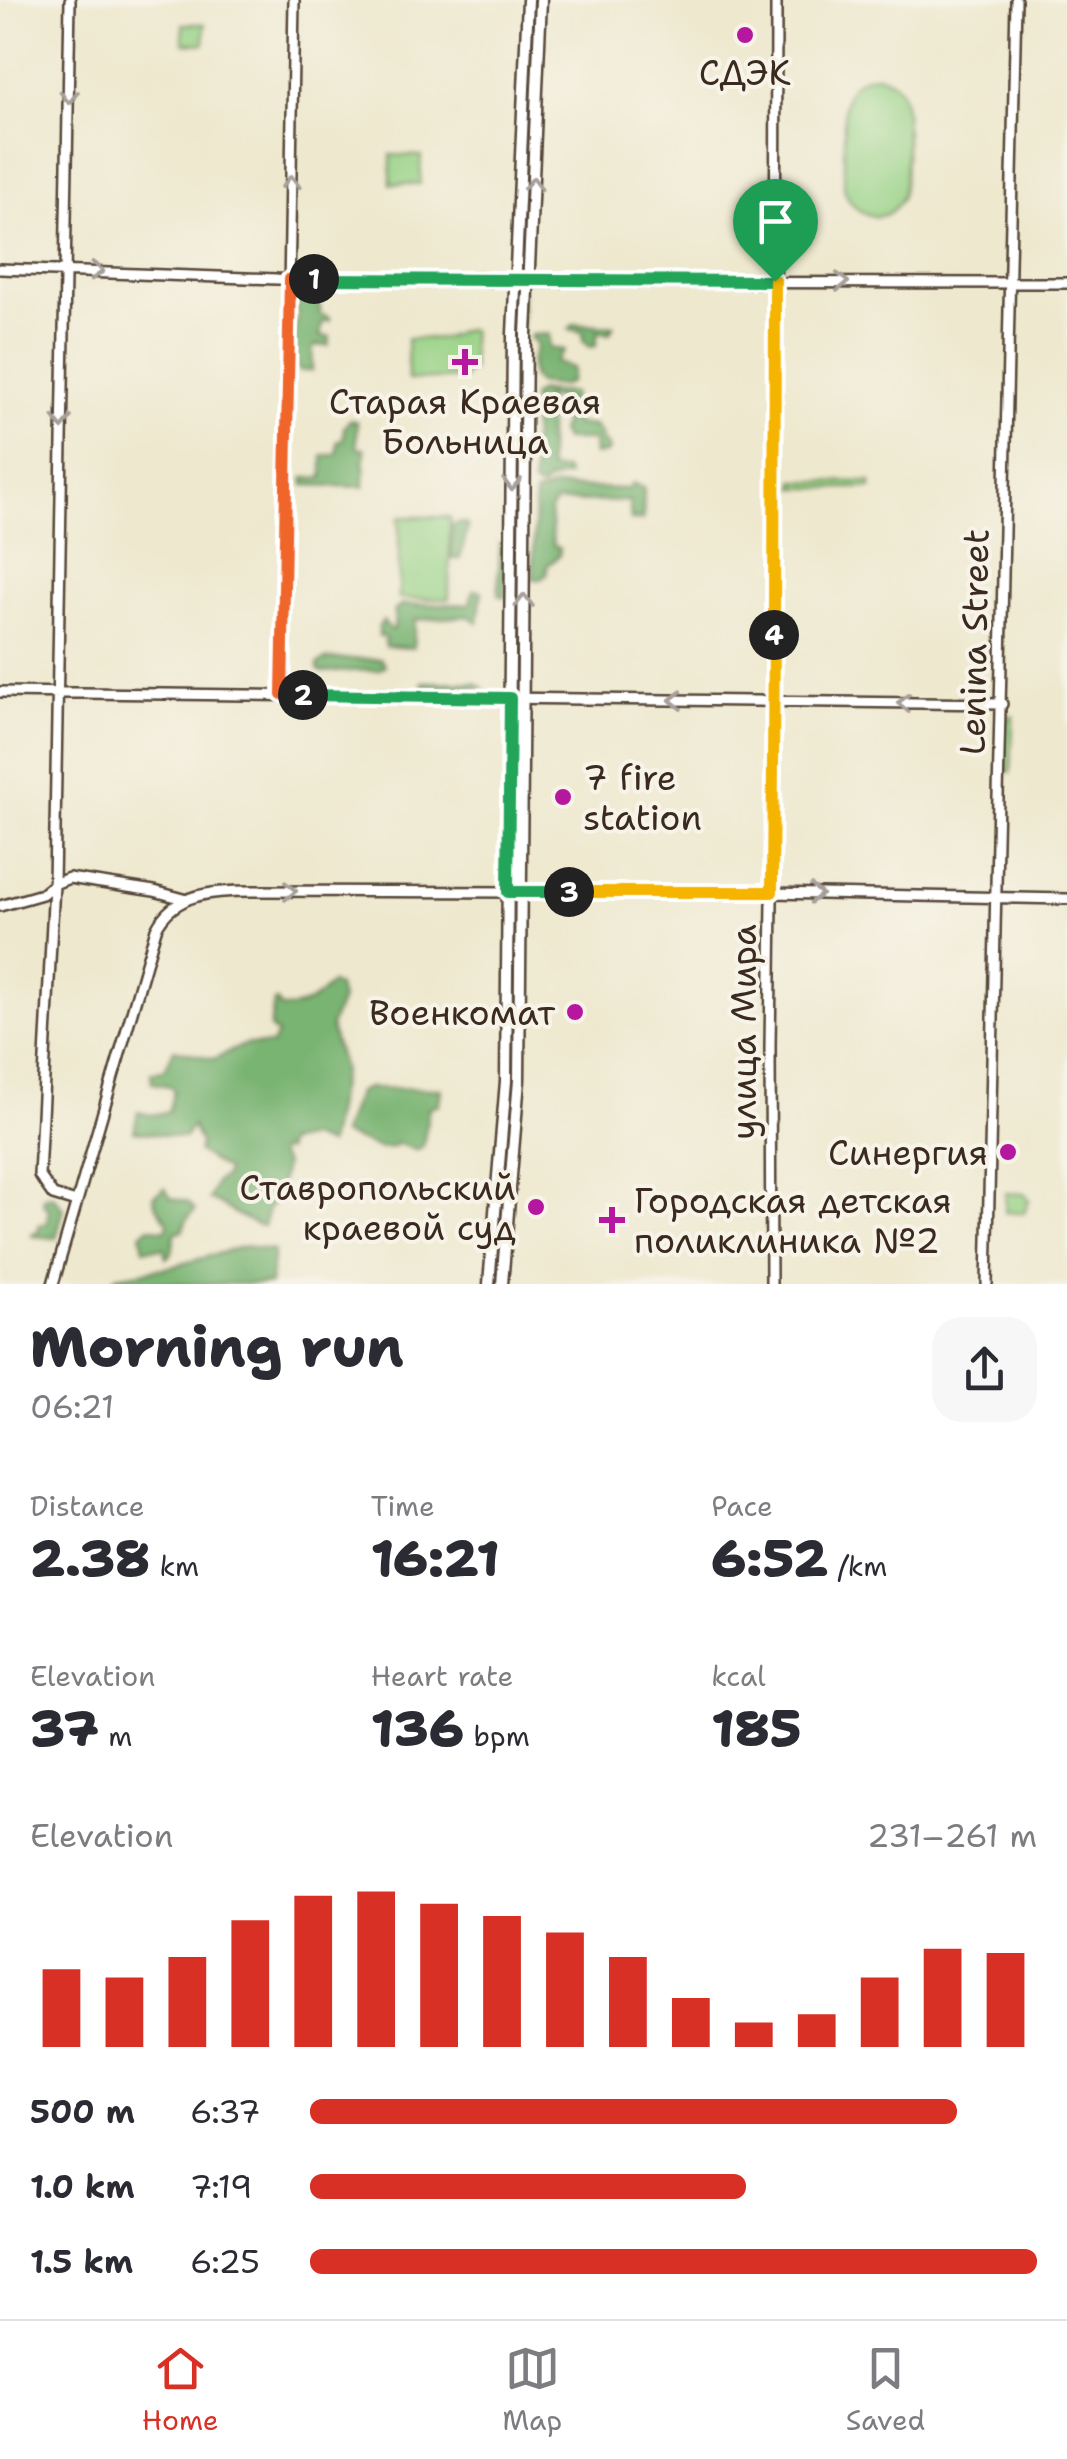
<!DOCTYPE html>
<html lang="en">
<head>
<meta charset="utf-8">
<style>
  :root { --surface:#fff; --page:#f7f7f7; --text:#2b2b33; --muted:#7c7c81; --line:#e1e1e2; --accent:#d93025 }
  body { margin:0; font-family:"Shantell Sans",sans-serif; background:var(--page); color:var(--text); height:100vh; display:flex; flex-direction:column; font-size:38px; white-space:nowrap }
  * { box-sizing:border-box; margin:0 }
  p { font-size:32px; color:var(--muted) }
  .icon { flex:none; width:55px; height:55px; fill:none; stroke:currentColor; stroke-width:2; stroke-linecap:round; stroke-linejoin:round }
  .map { position:relative; height:1284px; overflow:hidden }
  .drawer { display:flex; flex-direction:column; background:var(--surface); flex:1 }
  .drawer>* { flex:none }
  .pin { position:absolute; display:grid; place-items:center; width:85px; height:85px; color:#fff; margin:-102px -42px; border-radius:50% 50% 50% 0; rotate:-45deg; box-shadow:0 0 10px #0007 }
  .pin .icon { rotate:45deg }
  .km { position:absolute; width:50px; height:50px; margin:-25px; border-radius:50%; background:#222; color:#fff; font-size:28px; line-height:50px; text-align:center }
  .round { display:grid; place-items:center; flex:none; width:105px; height:105px; border-radius:30px; background:var(--page) }
  .overview { display:flex; align-items:center; justify-content:space-between; height:170px; padding:0 30px }
  h1 { font-size:55px; font-weight:800; line-height:75px }
  .figures { display:grid; grid-template-columns:repeat(3,1fr); gap:15px; height:170px; padding:10px 30px }
  .figures div { display:grid; align-content:center }
  .figures b { font-size:50px; font-weight:800 }
  .figures small { font-size:28px; font-weight:400 }
  .figures p { font-size:28px }
  .chart { height:280px; padding:20px 30px }
  .chart p { display:flex; justify-content:space-between }
  .chart svg { width:100%; height:180px; margin-top:10px; stroke:var(--accent); stroke-width:6 }
  ul { padding:0 30px; list-style:none; font-size:32px }
  li { display:grid; grid-template-columns:160px 120px 1fr; align-items:center; height:75px }
  li i { height:25px; border-radius:12px; background:var(--accent) }
  .tab-bar { display:flex; justify-content:space-around; align-items:center; height:140px; border-top:2px solid var(--line); background:var(--surface); font-size:28px; color:var(--muted) }
  .tab-bar a { display:grid; justify-items:center; gap:5px }
  .tab-bar .selected { color:var(--accent) }
  .map>svg:first-child { display:block }
  .green { fill:#97d285; stroke:#697e52; stroke-width:2.5 }
  .forest { fill:#79b472; stroke:#5a6f48; stroke-width:2.5 }
  .lines { fill:none; stroke-linecap:round; stroke-linejoin:round }
  .secondary-casing { stroke:#564638; stroke-width:14 }
  .primary-casing { stroke:#564638; stroke-width:15 }
  .secondary { stroke:#fff; stroke-width:9 }
  .primary { stroke:#fff; stroke-width:10 }
  .oneway { stroke:#a79f9a }
  .split-1-casing { stroke:#fff; stroke-width:20 }
  .split-2-casing { stroke:#fff; stroke-width:20 }
  .split-3-casing { stroke:#fff; stroke-width:20 }
  .split-4-casing { stroke:#fff; stroke-width:20 }
  .split-5-casing { stroke:#fff; stroke-width:20 }
  .split-1 { stroke:#22a559; stroke-width:12 }
  .split-2 { stroke:#f0652b; stroke-width:12 }
  .split-3 { stroke:#22a559; stroke-width:12 }
  .split-4 { stroke:#f5b400; stroke-width:12 }
  .split-5 { stroke:#f5b400; stroke-width:12 }
  .poi-dot { fill:#b5179e; stroke:#f7f3e8; stroke-width:4 }
  .labels { text-anchor:middle; dominant-baseline:central; stroke-width:8; stroke-linejoin:round; paint-order:stroke }
  .poi-label { font-size:35px; fill:#3b2a1e; stroke:#f7f3e8; text-anchor:end }
  .street-label { font-size:35px; fill:#3b2a1e; stroke:#f7f3e8 }
</style>
</head>
<body>
<div class="map">
<svg width="1067" height="1284" viewBox="0 0 1067 1284">
  <rect width="100%" height="100%" fill="#f7f3e8"/>
  <filter id="ink" filterUnits="userSpaceOnUse"><feTurbulence type="fractalNoise" baseFrequency=".01" numOctaves="2"/><feDisplacementMap in="SourceGraphic" scale="20" xChannelSelector="R" yChannelSelector="G"/><feConvolveMatrix kernelMatrix="1 2 1 2 8 2 1 2 1" color-interpolation-filters="sRGB"/></filter>
  <filter id="wash" filterUnits="userSpaceOnUse"><feTurbulence type="fractalNoise" baseFrequency=".0048" numOctaves="4" result="noise"/><feDisplacementMap in="SourceGraphic" scale="40" xChannelSelector="R" yChannelSelector="G"/><feGaussianBlur stdDeviation="2.25" result="paint"/><feColorMatrix in="noise" values="0 0 0 0 0 0 0 0 0 0 0 0 0 0 0 0 0 1.4 0 .05"/><feComposite in="paint" operator="in"/></filter>
  <g filter="url(#wash)">
    <rect width="100%" height="100%" fill="#eee8ce"/>
    <path class="green" d="M533,0H537L524,269L521,270Z
      M183,24H205L204,44L183,43Z
      M876,75C887,78 896,82 901,92C908,107 908,186 900,200C885,230 851,214 844,188V107C847,88 856,77 876,75Z
      M391,155L421,156L420,184H391Z
      M520,292H522L518,694H516Z
      M466,329L471,330L472,371L467,372L464,378L408,380L407,339L445,338Z
      M795,481L871,482V488H795Z
      M399,517H450L449,599H399Z
      M1005,716H1013L1011,772L1004,771Z
      M514,902H516L514,1081L504,1180L511,1081Z
      M1006,1193L1025,1194L1029,1200L1024,1213L1005,1212Z"/>
    <path class="forest" d="M299,295H311L315,303L320,306V314L330,318V321H323L320,336L330,337L329,345L313,346L312,371H299L294,357L295,327L298,320L295,297Z
      M574,324L614,326L609,334L598,331L596,346L590,347L583,341V332L569,329Z
      M549,334V348L564,350L556,362L573,368L570,382L561,386L537,383C526,371 533,358 537,344L530,338L532,335Z
      M540,391L572,393L573,408L569,407L574,413L575,424L594,426L601,435V442L606,444L609,449L606,453L594,455L593,440H564L560,432L565,419L550,420V410L561,401L568,402L545,395L548,402V465L550,470H565L567,476L549,481L540,488L533,485L532,396Z
      M350,420L357,422V448L365,449L364,487L304,485V478H323V456L337,454L338,441L343,440L344,427Z
      M632,483L644,488L643,520H631L629,501L556,502L550,510L553,545L560,549L559,556L547,566V574L541,579H533L535,494L554,487L629,489Z
      M457,523H465L468,527L460,559H452L451,526Z
      M500,543L507,546L505,597L498,595Z
      M473,590L482,591L478,622L468,616L415,620L413,648L385,646V637L379,636V626L383,621L391,630L394,628L395,610L402,605L470,604Z
      M326,659H381L385,666L379,670L322,672L318,670V664Z
      M423,682L476,683L483,688H422Z
      M331,983L338,987L341,1000L330,1026L343,1069L328,1145L310,1138L286,1143L285,1151L280,1150L278,1155L284,1164L278,1199L269,1207L263,1226C242,1221 229,1208 209,1199L216,1182L225,1176L226,1170L198,1152L200,1143L192,1126L184,1138L134,1131L138,1112L151,1115L168,1112L174,1091L170,1086L152,1083L151,1073L165,1070L174,1049L214,1059L246,1044L272,1045L277,1034L270,1028L274,1002L277,1001L280,1008C303,1009 316,1000 331,983Z
      M367,1088L441,1089L439,1104L429,1107L423,1146L416,1150L396,1143L393,1147L379,1148L341,1134L358,1092Z
      M165,1188L171,1198L188,1202L195,1210L187,1219L183,1230L175,1233L172,1253L166,1258L164,1248L144,1249L141,1234L149,1227L166,1230L168,1222L155,1204L153,1196Z
      M53,1196L64,1209L56,1238L32,1236V1233H38L39,1226L47,1223L49,1208L43,1205L44,1197Z
      M245,1246L274,1251L270,1284H108L117,1276L171,1267Z"/>
  </g>
  <g filter="url(#ink)">
    <g class="lines">
      <defs>
        <path id="secondary" d="M70,0L54,884L39,1175L53,1195L76,1202
          M0,269L277,279L495,282L1067,283
          M0,692L1002,704
          M282,694L294,0
          M0,906L42,894L54,884L69,878L154,891L184,899
          M53,1284L156,929C174,892 215,891 252,891L772,893L1067,899
          M771,1284L770,1047L774,757L776,0
          M987,1284L1016,0"/>
        <path id="primary" d="M489,1284L506,1081L513,334L528,0
          M502,1284L519,1080L526,334L541,0"/>
      </defs>
      <use href="#secondary" class="secondary-casing"/>
      <use href="#primary" class="primary-casing"/>
      <use href="#secondary" class="secondary"/>
      <use href="#primary" class="primary"/>
    </g>
    <defs><path id="oneway-chevron" d="M-2-3.5L2.5 0L-2 3.5" fill="none" stroke-width="1.6" stroke-linecap="round" stroke-linejoin="round" transform="scale(2.5)"/></defs>
    <g class="oneway">
      <use href="#oneway-chevron" transform="translate(69 97) rotate(91)"/>
      <use href="#oneway-chevron" transform="translate(291 182) rotate(-89)"/>
      <use href="#oneway-chevron" transform="translate(533 184) rotate(-87)"/>
      <use href="#oneway-chevron" transform="translate(97 271) rotate(3)"/>
      <use href="#oneway-chevron" transform="translate(842 282)"/>
      <use href="#oneway-chevron" transform="translate(62 422) rotate(91)"/>
      <use href="#oneway-chevron" transform="translate(512 484) rotate(91)"/>
      <use href="#oneway-chevron" transform="translate(524 601) rotate(-90)"/>
      <use href="#oneway-chevron" transform="translate(676 700) rotate(-179)"/>
      <use href="#oneway-chevron" transform="translate(904 703) rotate(-179)"/>
      <use href="#oneway-chevron" transform="translate(290 891)"/>
      <use href="#oneway-chevron" transform="translate(816 894) rotate(2)"/>
    </g>
  </g>
  <g class="lines" filter="url(#ink)">
    <defs>
      <path id="split-1" d="M314,279L775,281"/>
      <path id="split-2" d="M303,695L282,694L290,279H314"/>
      <path id="split-3" d="M303,695L510,698L508,892H569"/>
      <path id="split-4" d="M569,892H772L774,635"/>
      <path id="split-5" d="M774,635L775,281"/>
    </defs>
    <use href="#split-1" class="split-1-casing"/>
    <use href="#split-2" class="split-2-casing"/>
    <use href="#split-3" class="split-3-casing"/>
    <use href="#split-4" class="split-4-casing"/>
    <use href="#split-5" class="split-5-casing"/>
    <use href="#split-1" class="split-1"/>
    <use href="#split-2" class="split-2"/>
    <use href="#split-3" class="split-3"/>
    <use href="#split-4" class="split-4"/>
    <use href="#split-5" class="split-5"/>
  </g>
  <g class="poi-dot">
    <circle cx="745" cy="35" r="10"/>
    <path d="M460 347h10v10h10v10h-10v10h-10v-10h-10v-10h10z"/>
    <circle cx="563" cy="797" r="10"/>
    <circle cx="575" cy="1012" r="10"/>
    <circle cx="1008" cy="1152" r="10"/>
    <circle cx="536" cy="1207" r="10"/>
    <path d="M607 1205h10v10h10v10h-10v10h-10v-10h-10v-10h10z"/>
  </g>
  <g class="labels">
    <g class="poi-label">
      <text x="745" y="72" text-anchor="middle">СДЭК</text>
      <text x="465" y="401" text-anchor="middle">Старая Краевая<tspan x="465" dy="40">Больница</tspan></text>
      <text x="583" y="777" text-anchor="start">7 fire<tspan x="583" dy="40">station</tspan></text>
      <text x="555" y="1012">Военкомат</text>
      <text x="988" y="1152">Синергия</text>
      <text x="516" y="1187">Ставропольский<tspan x="516" dy="40">краевой суд</tspan></text>
      <text x="634" y="1200" text-anchor="start">Городская детская<tspan x="634" dy="40">поликлиника №2</tspan></text>
    </g>
    <g class="street-label">
      <text transform="translate(974 642) rotate(-89)">Lenina Street</text>
      <text transform="translate(743 1032) rotate(-90)">улица Мира</text>
    </g>
  </g>
</svg>
<div class="pin" style="left:775px;top:281px;background:#1e9e55"><svg class="icon" aria-label="arrive" viewBox="0 0 24 24"><path d="M6 21V4h12l-3 4 3 4H6"/></svg></div>
<b class="km" style="left:314px;top:279px">1</b>
<b class="km" style="left:303px;top:695px">2</b>
<b class="km" style="left:569px;top:892px">3</b>
<b class="km" style="left:774px;top:635px">4</b>
</div>
<section class="drawer">
<div class="overview"><div><h1>Morning run</h1><p>06:21</p></div><a class="round"><svg class="icon" aria-label="share" viewBox="0 0 24 24"><path d="M12 15V3M7 8l5-5 5 5M5 13v7h14v-7"/></svg></a></div>
<div class="figures">
<div><p>Distance</p><b>2.38<small> km</small></b></div>
<div><p>Time</p><b>16:21</b></div>
<div><p>Pace</p><b>6:52<small> /km</small></b></div>
</div>
<div class="figures">
<div><p>Elevation</p><b>37<small> m</small></b></div>
<div><p>Heart rate</p><b>136<small> bpm</small></b></div>
<div><p>kcal</p><b>185</b></div>
</div>
<div class="chart"><p><span>Elevation</span>231–261 m</p>
<svg viewBox="0 0 160 44" preserveAspectRatio="none"><path d="M5 44V25M15 44V27M25 44V22M35 44V13M45 44V7M55 44V6M65 44V9M75 44V12M85 44V16M95 44V22M105 44V32M115 44V38M125 44V36M135 44V27M145 44V20M155 44V21"/></svg>
</div>
<ul>
<li><b>500 m</b>6:37<i style="width:89%"></i></li>
<li><b>1.0 km</b>7:19<i style="width:60%"></i></li>
<li><b>1.5 km</b>6:25<i style="width:100%"></i></li>
</ul>
</section>
<nav class="tab-bar">
<a class="selected"><svg class="icon" aria-label="home" viewBox="0 0 24 24"><path d="M3 11l9-7 9 7M6 9v11h12V9"/></svg>Home</a>
<a><svg class="icon" aria-label="map" viewBox="0 0 24 24"><path d="M3 6l6-2 6 2 6-2v14l-6 2-6-2-6 2zM9 4v14M15 6v14"/></svg>Map</a>
<a><svg class="icon" aria-label="saved" viewBox="0 0 24 24"><path d="M7 4h10v16l-5-4-5 4z"/></svg>Saved</a>
</nav>
</body>
</html>
